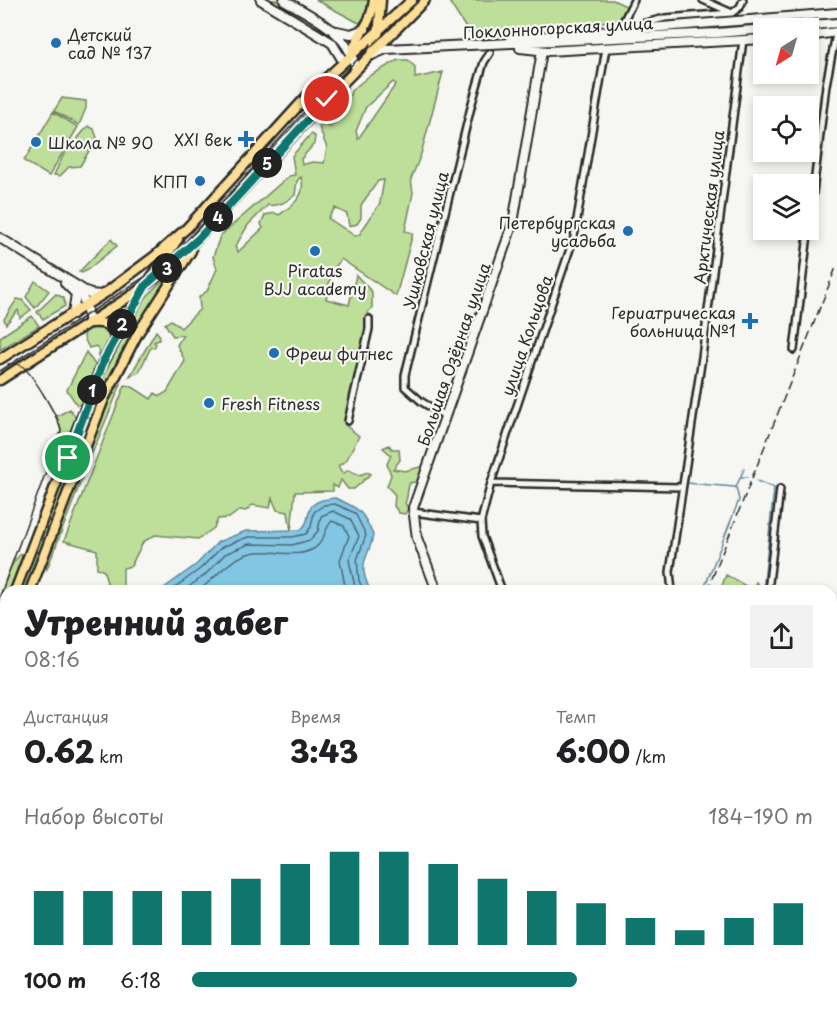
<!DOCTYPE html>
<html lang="ru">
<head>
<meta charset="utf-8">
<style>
  :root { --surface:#fff; --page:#f2f2f2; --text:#202124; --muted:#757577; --accent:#0f766e }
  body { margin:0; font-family:"Playpen Sans",sans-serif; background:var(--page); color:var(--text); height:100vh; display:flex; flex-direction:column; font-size:22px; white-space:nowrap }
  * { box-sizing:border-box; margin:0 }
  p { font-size:20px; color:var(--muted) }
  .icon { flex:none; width:33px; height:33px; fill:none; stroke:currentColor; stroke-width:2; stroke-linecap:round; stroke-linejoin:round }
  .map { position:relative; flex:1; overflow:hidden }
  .side { position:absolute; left:0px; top:585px; width:837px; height:429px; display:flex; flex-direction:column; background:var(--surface); border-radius:18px 18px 0 0; box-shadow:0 3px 9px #0003 }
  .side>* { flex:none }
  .needle { width:39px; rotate:217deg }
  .tools { position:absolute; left:753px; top:18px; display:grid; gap:12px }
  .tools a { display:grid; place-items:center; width:66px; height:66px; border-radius:0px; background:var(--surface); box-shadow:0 3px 9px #0003; font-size:30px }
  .pin { position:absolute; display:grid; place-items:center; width:51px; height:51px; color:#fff; margin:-26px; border:3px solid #fff; border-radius:50%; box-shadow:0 2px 6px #0007 }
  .km { position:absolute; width:30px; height:30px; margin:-15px; border-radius:50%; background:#222; color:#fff; font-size:16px; line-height:30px; text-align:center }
  .round { display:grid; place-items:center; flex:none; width:63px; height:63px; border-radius:0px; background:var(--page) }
  .head { display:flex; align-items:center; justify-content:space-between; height:102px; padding:0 24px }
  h1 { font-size:33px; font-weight:800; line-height:45px }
  .figures { display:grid; grid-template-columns:repeat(3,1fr); gap:9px; height:102px; padding:6px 24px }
  .figures div { display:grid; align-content:center }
  .figures b { font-size:30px; font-weight:800 }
  .figures small { font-size:16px; font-weight:400 }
  .figures p { font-size:16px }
  .chart { height:168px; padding:12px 24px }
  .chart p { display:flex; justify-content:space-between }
  .chart svg { width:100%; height:108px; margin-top:6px; stroke:var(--accent); stroke-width:6 }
  ul { padding:0 24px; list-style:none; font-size:20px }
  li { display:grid; grid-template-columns:96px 72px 1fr; align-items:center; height:45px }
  li i { height:15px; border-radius:8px; background:var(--accent) }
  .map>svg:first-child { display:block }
  .green { fill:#bddf99; stroke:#748562; stroke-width:1.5; fill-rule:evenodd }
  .water { fill:#83c6e4; stroke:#60889a; stroke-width:1.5 }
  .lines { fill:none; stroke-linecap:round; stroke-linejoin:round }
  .shore { stroke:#4e6975; stroke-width:1.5 }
  .stream { stroke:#60889a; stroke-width:1.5 }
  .street-casing { stroke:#2b2b2b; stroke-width:10 }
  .secondary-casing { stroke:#2b2b2b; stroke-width:12 }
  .primary-casing { stroke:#2b2b2b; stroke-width:13 }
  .street { stroke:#f6f6f2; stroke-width:5 }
  .secondary { stroke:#f6f6f2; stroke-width:8 }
  .primary { stroke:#fcde96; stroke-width:8 }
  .tram { stroke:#2b2b2b; stroke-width:1.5 }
  .rail { stroke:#2b2b2b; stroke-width:1.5; stroke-dasharray:9 4.5; stroke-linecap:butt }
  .route-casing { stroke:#fff; stroke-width:12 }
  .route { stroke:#0f766e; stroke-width:8 }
  .poi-dot { fill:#1f6fb2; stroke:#f6f6f2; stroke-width:2 }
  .labels { text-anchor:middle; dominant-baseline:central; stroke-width:4.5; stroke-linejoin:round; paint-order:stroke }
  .street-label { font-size:16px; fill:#2b2b2b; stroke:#f6f6f2 }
  .poi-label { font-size:16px; fill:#2b2b2b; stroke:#f6f6f2; text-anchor:start }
</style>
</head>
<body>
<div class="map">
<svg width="837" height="1014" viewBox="0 0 837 1014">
  <rect width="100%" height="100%" fill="#f6f6f2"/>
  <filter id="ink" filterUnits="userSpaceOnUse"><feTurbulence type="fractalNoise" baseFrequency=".0167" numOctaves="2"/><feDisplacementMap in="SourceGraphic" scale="12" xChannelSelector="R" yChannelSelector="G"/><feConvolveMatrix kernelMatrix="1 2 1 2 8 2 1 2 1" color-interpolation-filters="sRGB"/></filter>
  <g filter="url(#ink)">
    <path class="green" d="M270,0H278L328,31L326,35Z
      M316,0H370L368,15L359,23Z
      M448,0H613L628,7L623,20L469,33Z
      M398,60H408L415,67V78L443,72L421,154L411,179L413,193L405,231L413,233L396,296L341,259L331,273L326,299L349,305L356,275L372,292V308L367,313L371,315L370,336L349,425H345L359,436L346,461L338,466L343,474L348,470L360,475L367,472L371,474L354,489H348L341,480L338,488L333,485V491L295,492L291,531L288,512L277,510L272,498L270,508L252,505L246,511L240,510L229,518L218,519L214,528L198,539L155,535L143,542L131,566L123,568V591H109L104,571L97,568V550L64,541L125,385L131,386L151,399L155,393L160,396L167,392L185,361L177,345L183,335L173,336L165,324L171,320L181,328L200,309L199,297L207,291L217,269L213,257L220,236L289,176L295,175L292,156L311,134L315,136L314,144L301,159L302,165L312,162L324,163L327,148L319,127L322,123L330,127L335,122L337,111L348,101L351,91L369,76ZM393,82L396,84L358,139L356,131L366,107ZM301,177C307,196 293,205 279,215L275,213L265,215L261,224L263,228L238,252L235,247L248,225L268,205C279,207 287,201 295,195L297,181ZM384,180L380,203L359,235L355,236L328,218L335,208L347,214L349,226L357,224L361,218V205L378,181Z
      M62,98L86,101V108L79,125L54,111Z
      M53,112L78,127L49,176L24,161Z
      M88,126L94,129L97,138L80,166L69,167L60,176L54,175L63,156Z
      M111,239L117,246L87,270L82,273L79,272Z
      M167,277L119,356L75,455C97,393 114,320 167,277Z
      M35,281L49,291L35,308L26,297Z
      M56,294L64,298L65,306L43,319L37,312Z
      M17,299L22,300L31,310L20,318L18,310L6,324L4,319Z
      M32,316L39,326L0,350V337Z
      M99,325H105L111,334L102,353L97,356L100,352L96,346L89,348L84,338L85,332Z
      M156,331L160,336L159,340L154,342L156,344L154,348L151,347L139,372L130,376Z
      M86,352L96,366L81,404L77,405L67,390Z
      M121,384L83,475L80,474C87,456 107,392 121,384Z
      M70,409L76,418L60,454L56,450L61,431L57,416Z
      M389,445L392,449H399L400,460L393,469L405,471L420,467L423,469L419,481L410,483C406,490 409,496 405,503L408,508L405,514L399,513L394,506L395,495L387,486L391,475L387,464L391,455L383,448Z
      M65,473L69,475L24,591H20Z
      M79,478L82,479L47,569L46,565Z
      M21,554L24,557L11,591H6V604L0,615C0,597 6,566 21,554Z
      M726,575L753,590L756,582L763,591H720Z"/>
    <path class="water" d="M335,498C359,508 363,511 373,535C369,560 356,560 370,590L376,591H160L197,564L218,542L246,531L300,530C316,519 297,501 335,498Z"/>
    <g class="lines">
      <path class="shore" d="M170,591L200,569L222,547L248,537H292L306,534L311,527L314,512L324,505L335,504L355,513L366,535L357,560L359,581L364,591
        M183,591L205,575L225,554L249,544L292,545L310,540L318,531L321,516L333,511L350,519L359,536L349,560L356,591
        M198,591C216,578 228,559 251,553C272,548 296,560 315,548C326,540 324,528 332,521L344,526L349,536L340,560L346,591"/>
      <path class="stream" d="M741,477H748
        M519,481L680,483
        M757,481L774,488L763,591
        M686,483L735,487
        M703,591L739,500L736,487L744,469"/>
      <defs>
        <path id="street" d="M703,0L730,12
          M622,24L634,0
          M629,27L665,18L732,13L740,7L743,0
          M794,350L826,85L836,34
          M445,416L422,402L405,387V375L472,103L484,62L490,53
          M348,421L369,329V319
          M491,483L682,487
          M413,512L481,521
          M502,591L482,536L481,521L491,483L574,237L606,48
          M672,591L670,572L702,357L743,40
          M768,591L780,489
          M0,830L6,832
          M0,863L6,842
          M0,926L6,928
          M0,990L6,989
          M186,1008L206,1014
          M622,1008L628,1014
          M288,1014L289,1008"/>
        <path id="secondary" d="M261,0L332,43L343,61
          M284,0C315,18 349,32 356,70
          M337,31L351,34L365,29
          M808,36L837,32
          M511,39L837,13
          M520,48L547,51L764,39
          M372,55L386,49L717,33L837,23
          M0,238L90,294L101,295
          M65,283L76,294L73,314
          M78,288L86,305L89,323
          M437,591L417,538L413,508L513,223L542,51
          M831,776L837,773
          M831,991L837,988
          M405,1014L406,1008
          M547,1014L549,1008
          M791,1014L801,1008"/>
        <path id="primary" d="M373,50L378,37L381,0
          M352,53C358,31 371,27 374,0
          M151,278L178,239
          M89,323C102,322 113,323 115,338
          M0,359L108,291L155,256L187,228L310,93L412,0
          M0,380L135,293L173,264L327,99L425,0
          M15,591L101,367L142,291
          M30,591L104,399L138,333L191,251
          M0,632L6,616
          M0,670L6,654"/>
      </defs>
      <use href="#street" class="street-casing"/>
      <use href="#secondary" class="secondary-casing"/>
      <use href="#primary" class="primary-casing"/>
      <use href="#street" class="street"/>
      <use href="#secondary" class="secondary"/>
      <use href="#primary" class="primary"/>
      <path class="tram" d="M0,371L166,263L316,99L420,0
        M0,596L61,431C59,418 32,373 22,366C17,363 13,363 8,364"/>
      <path class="rail" d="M707,591L837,265
        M541,1014L543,1008"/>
    </g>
  </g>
  <g class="lines" filter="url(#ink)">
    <defs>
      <path id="route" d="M68,458L104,360L146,285L199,238L327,99"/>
    </defs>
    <use href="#route" class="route-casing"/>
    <use href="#route" class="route"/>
  </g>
  <g class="poi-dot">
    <circle cx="56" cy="43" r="6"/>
    <path d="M243 130h6v6h6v6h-6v6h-6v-6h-6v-6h6z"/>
    <circle cx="36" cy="142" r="6"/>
    <circle cx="200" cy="181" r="6"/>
    <circle cx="628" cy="231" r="6"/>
    <circle cx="315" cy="251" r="6"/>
    <path d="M747 312h6v6h6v6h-6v6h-6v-6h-6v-6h6z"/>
    <circle cx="274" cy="353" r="6"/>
    <circle cx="209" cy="403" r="6"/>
  </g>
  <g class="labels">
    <g class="street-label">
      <text transform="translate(558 27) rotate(-3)">Поклонногорская улица</text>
      <text transform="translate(708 207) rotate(-83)">Арктическая улица</text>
      <text transform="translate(425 240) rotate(-76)">Ушковская улица</text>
      <text transform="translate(526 335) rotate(-71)">улица Кольцова</text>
      <text transform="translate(453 354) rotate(-71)">Большая Озёрная улица</text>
    </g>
    <g class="poi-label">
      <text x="68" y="34">Детский<tspan x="68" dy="18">сад № 137</tspan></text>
      <text x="232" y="139" text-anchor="end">XXI век</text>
      <text x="48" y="142">Школа № 90</text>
      <text x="188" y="181" text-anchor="end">КПП</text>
      <text x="616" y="222" text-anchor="end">Петербургская<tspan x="616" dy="18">усадьба</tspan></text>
      <text x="315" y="270" text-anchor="middle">Piratas<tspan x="315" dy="18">BJJ academy</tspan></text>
      <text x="736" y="312" text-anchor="end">Гериатрическая<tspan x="736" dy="18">больница №1</tspan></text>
      <text x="286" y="353">Фреш фитнес</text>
      <text x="221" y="403">Fresh Fitness</text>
    </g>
  </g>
</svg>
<div class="tools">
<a><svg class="needle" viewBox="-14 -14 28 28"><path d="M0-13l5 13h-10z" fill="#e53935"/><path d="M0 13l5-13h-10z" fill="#757577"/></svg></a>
<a><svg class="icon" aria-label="locate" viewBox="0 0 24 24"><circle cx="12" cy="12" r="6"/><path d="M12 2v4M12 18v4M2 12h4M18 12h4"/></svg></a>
<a><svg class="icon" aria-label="layers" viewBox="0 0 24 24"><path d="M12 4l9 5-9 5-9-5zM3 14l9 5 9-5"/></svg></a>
</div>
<div class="pin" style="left:68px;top:458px;background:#1e9e55"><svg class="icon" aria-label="arrive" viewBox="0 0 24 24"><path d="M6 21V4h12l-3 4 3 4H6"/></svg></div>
<div class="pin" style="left:327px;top:99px;background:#d93025"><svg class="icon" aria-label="check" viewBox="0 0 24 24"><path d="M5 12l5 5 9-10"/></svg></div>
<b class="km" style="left:92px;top:390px">1</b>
<b class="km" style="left:122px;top:324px">2</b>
<b class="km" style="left:167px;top:268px">3</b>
<b class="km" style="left:218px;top:217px">4</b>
<b class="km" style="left:267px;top:163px">5</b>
<section class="side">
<div class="head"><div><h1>Утренний забег</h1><p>08:16</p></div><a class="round"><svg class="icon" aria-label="share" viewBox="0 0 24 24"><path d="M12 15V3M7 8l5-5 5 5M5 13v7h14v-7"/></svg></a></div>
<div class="figures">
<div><p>Дистанция</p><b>0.62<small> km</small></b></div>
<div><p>Время</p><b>3:43</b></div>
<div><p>Темп</p><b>6:00<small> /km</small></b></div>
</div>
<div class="chart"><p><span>Набор высоты</span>184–190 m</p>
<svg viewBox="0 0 160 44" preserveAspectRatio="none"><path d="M5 44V22M15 44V22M25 44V22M35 44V22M45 44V17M55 44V11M65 44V6M75 44V6M85 44V11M95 44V17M105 44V22M115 44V27M125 44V33M135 44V38M145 44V33M155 44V27"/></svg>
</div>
<ul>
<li><b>100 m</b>6:18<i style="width:62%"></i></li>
</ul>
</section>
</div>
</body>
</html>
